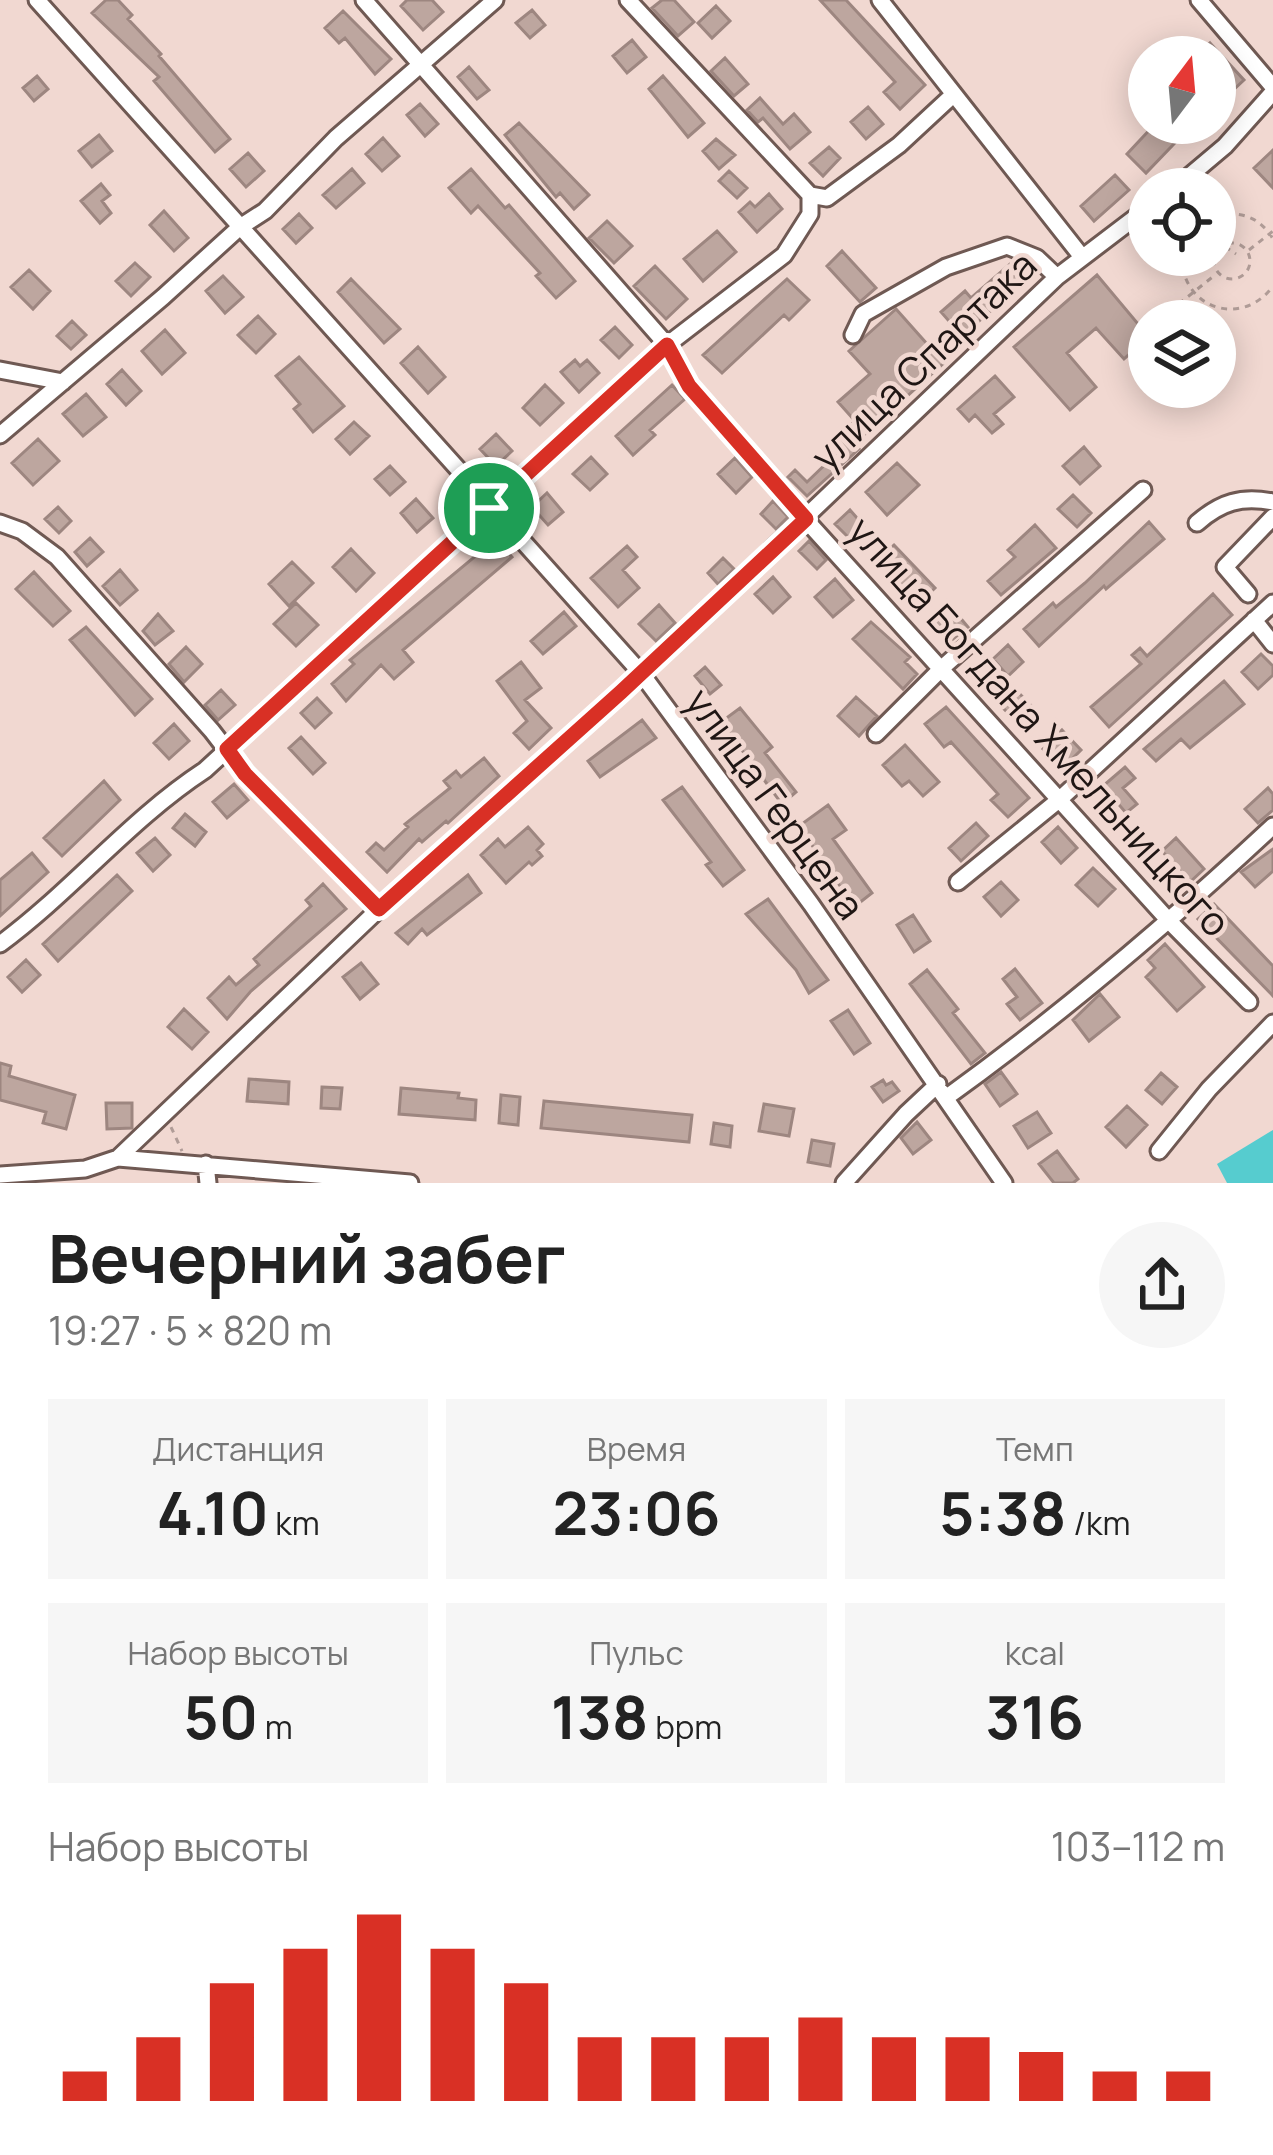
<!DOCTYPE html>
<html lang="ru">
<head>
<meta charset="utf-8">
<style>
  :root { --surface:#fff; --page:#f6f6f6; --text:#222; --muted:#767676; --accent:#d93025 }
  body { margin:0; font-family:Manrope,sans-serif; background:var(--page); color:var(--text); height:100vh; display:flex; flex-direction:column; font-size:45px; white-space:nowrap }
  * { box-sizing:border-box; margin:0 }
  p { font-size:39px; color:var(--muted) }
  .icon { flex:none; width:66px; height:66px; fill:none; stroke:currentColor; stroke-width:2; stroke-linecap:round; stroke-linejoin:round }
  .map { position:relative; height:1183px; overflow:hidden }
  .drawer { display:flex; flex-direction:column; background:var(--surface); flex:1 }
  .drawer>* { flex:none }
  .needle { width:78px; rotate:16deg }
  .tools { position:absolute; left:1128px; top:36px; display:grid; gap:24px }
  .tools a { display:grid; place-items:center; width:108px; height:108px; border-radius:50%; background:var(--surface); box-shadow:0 6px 30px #0003; font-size:60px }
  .pin { position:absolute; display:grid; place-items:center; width:102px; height:102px; color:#fff; margin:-51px; border:6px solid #fff; border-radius:50%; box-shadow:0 3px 12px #0007 }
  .round { display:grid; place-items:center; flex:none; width:126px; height:126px; border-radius:63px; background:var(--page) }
  .head { display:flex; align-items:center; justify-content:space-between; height:204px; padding:0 48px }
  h1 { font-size:66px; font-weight:700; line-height:90px }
  .stats { display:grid; grid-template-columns:repeat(3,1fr); gap:18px; height:204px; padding:12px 48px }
  .stats div { display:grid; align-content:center; border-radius:0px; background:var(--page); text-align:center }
  .stats b { font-size:60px; font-weight:700 }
  .stats small { font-size:33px; font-weight:400 }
  .stats p { font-size:33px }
  .chart { height:336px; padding:24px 48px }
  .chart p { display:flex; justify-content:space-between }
  .chart svg { width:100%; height:216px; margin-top:12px; stroke:var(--accent); stroke-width:6 }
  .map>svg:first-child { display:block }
  .water { fill:#56cccf }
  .building { fill:#bda69f; stroke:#9d8680; stroke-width:3 }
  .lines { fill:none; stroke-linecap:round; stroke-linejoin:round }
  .minor-casing { stroke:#6f5953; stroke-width:21 }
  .path { stroke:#b09c97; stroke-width:3; stroke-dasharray:6 6; stroke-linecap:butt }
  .minor { stroke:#fff; stroke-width:15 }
  .route-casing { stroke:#fff; stroke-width:24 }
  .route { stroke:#d93025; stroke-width:15 }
  .labels { text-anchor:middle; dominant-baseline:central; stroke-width:9; stroke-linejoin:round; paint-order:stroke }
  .street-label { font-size:39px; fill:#1f1614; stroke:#f1d8d1 }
</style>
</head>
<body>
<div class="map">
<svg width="1273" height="1183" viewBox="0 0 1273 1183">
  <rect width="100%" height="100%" fill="#f1d8d1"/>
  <path class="water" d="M1273,1130V1183H1227L1217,1164Z"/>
  <path class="building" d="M106,0H118L132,15L128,19L161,54L159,56L230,139L215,152L154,81L159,77L92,13Z
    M407,0H432L443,12L423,30L401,6Z
    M662,0H674L694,22L678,36L652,8Z
    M820,0H846L925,85L900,109L884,92L895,82Z
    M716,6L730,21L712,38L698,23Z
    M532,10L545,25L530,38L516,23Z
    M343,11L391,59L375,74L345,38L339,43L325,28Z
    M632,40L646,57L627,73L613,56Z
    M1210,43L1244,80L1215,107V57H1195Z
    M725,58L748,84L734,96L711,71Z
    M469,67L489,90L477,99L458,77Z
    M37,76L48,89L34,101L23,88Z
    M663,76L704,123L688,137L649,89Z
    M760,98L783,124L794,114L810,132L790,149L763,118L758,122L747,110Z
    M420,104L438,124L425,136L407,115Z
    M868,107L883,124L866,139L851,122Z
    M519,123L589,195L574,209L560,193L556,197L505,135Z
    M1156,123H1194L1146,173L1127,154Z
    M99,135L112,151L92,167L79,151Z
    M383,138L399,156L382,171L366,154Z
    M716,139L735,155L719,169L703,151Z
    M829,147L840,158L823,176L810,163Z
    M1273,150V188L1254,168Z
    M248,153L264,171L246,187L230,169Z
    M352,169L364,183L336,208L323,195Z
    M471,169L505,208L509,205L575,281L556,298L536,276L540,273L478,206L471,213L449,188Z
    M729,171L747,188L737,198L719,181Z
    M1115,175L1129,190L1094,221L1081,206Z
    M101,184L110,195L102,201L111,213L100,223L81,201Z
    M769,194L782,209L757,232L739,212L750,202L755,207Z
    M164,211L188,238L174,251L150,225Z
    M299,214L312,228L296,243L283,229Z
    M607,221L632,246L614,263L589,238Z
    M717,231L736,252L703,281L684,259Z
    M842,251L876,288L860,302L827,266Z
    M135,263L150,277L131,296L116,281Z
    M1010,264L1025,281L962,336L941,312L965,291L971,298Z
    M655,266L687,299L666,319L634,286Z
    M29,270L50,291L33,309L11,287Z
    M1097,275L1149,337L1124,359L1096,328L1067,353L1096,387L1070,410L1014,347Z
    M223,276L243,297L225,313L206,291Z
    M351,279L400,329L384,343L338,292Z
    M787,279L809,300L789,320L784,315L722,373L703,355Z
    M896,309L944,363L854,444L859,449L807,496L788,477L795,470L807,482L835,455L827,447L855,421L838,402L870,374L849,351Z
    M258,316L275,334L256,353L238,335Z
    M72,321L86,335L71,349L57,336Z
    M615,327L632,345L619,358L601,340Z
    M165,330L185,353L162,374L142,351Z
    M418,347L445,377L428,393L401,363Z
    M299,357L344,406L313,432L294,409L300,404L276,376Z
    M575,360L580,366L587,360L599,373L579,392L561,372Z
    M122,370L141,391L126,405L107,384Z
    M995,376L1014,397L994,414L1003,424L992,433L975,415L969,421L958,409Z
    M545,385L563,403L540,425L523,408Z
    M672,385L685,399L650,430L655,435L633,455L616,436Z
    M86,394L106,417L83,436L63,414Z
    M354,422L369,436L350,454L336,439Z
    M496,434L512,451L496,466L480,449Z
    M38,439L59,461L33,485L12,463Z
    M1084,447L1100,466L1080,484L1063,466Z
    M591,457L607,474L590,490L573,474Z
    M735,458L752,477L736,493L718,474Z
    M897,463L919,485L887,515L866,492Z
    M390,466L405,482L390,495L375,479Z
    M547,493L563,512L548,525L532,507Z
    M1073,495L1091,513L1077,527L1058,509Z
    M416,499L433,518L417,532L401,513Z
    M773,501L788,517L776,529L761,514Z
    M58,507L71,521L59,533L45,519Z
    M850,510L864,526L850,539L835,524Z
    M1149,522L1164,539L1106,589L1104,586L1039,646L1024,629L1053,603L1056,607L1085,583Z
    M1035,525L1056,548L1001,595L988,581L1015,557L1008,550Z
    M90,538L103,552L87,566L75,552Z
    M496,539L512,557L403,650L413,662L394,679L381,665L346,701L332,684L354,664L350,660Z
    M809,541L826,560L817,569L799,551Z
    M894,545L935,588L918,604L877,560Z
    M627,546L637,557L623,570L639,588L618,607L591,578Z
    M351,549L374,573L356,591L333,567Z
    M723,558L734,569L718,584L708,573Z
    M292,562L313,583L289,606L269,584Z
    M120,570L137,590L120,605L103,586Z
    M34,572L70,611L53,626L16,589Z
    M773,577L790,597L773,613L755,594Z
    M835,579L853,600L833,617L815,597Z
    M1213,594L1232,615L1109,727L1091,707L1141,664L1132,655L1140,648L1147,656Z
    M296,603L318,625L296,646L274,624Z
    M659,605L675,623L656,641L639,624Z
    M952,608L968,627L948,643L932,624Z
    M564,612L576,626L543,654L531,641Z
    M158,614L173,631L155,645L143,631Z
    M871,622L910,657L905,662L917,674L903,689L853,639Z
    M86,627L152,699L135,715L70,640Z
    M1008,645L1023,662L1008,676L993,659Z
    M186,647L202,664L184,682L169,664Z
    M1261,654L1273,666V675L1258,689L1242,672Z
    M521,662L541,688L525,700L551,728L529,749L514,733L527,721L497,681Z
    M705,667L721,685L710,694L695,676Z
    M1224,681L1244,704L1190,748L1181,739L1156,761L1144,749Z
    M221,690L235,705L218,720L205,705Z
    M1017,691L1039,714L1024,729L1001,706Z
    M856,697L877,716L859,736L838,716Z
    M317,698L331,713L315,728L301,713Z
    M946,707L1029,798L1008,817L991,800L998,794L951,742L944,747L925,724Z
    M740,708L772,747L765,753L796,792L782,804L721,722Z
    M642,720L656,738L600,777L588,761Z
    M174,724L189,741L169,759L154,743Z
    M1062,730L1081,750L1062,769L1043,749Z
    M301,737L325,763L313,774L289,748Z
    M905,745L939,782L923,796L909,781L902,786L883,765Z
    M484,758L499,776L448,823L446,821L422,842L419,839L387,872L367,852L376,843L384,850L408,827L405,824L450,788L444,781L456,771L461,777Z
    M1125,767L1135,778L1123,788L1137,804L1126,813L1103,786Z
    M104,781L120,800L62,856L44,838Z
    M234,784L248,800L227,818L213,802Z
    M682,787L744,870L723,886L706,865L711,862L663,800Z
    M1268,788L1273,794V810L1258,823L1245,809Z
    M828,805L846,830L833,839L872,893L854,907L799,826Z
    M185,814L206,832L195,846L173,828Z
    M976,823L988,836L961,861L949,848Z
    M528,827L543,844L537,850L542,856L532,865L529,862L506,883L481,855L498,839L505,847Z
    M1058,827L1077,848L1061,863L1042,842Z
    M155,838L170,855L153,871L137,853Z
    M1176,838L1204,869L1190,882L1162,851Z
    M1273,849V871L1255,887L1241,872Z
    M32,853L48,872L0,916V880Z
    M1093,868L1115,889L1098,906L1076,885Z
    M117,875L132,891L58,961L43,944Z
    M468,875L481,893L427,935L422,929L408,944L396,933Z
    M1001,882L1018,900L1001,916L984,897Z
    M323,884L346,909L251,991L227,1019L208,998L229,977L236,985L259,965L254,959L311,906L306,900Z
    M768,899L828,980L809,993L796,970L746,914Z
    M1214,904L1273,966V996L1198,919Z
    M913,915L930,941L914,952L897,925Z
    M1165,944L1204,987L1177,1011L1146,977L1155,968L1148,960Z
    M26,960L40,975L22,992L8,977Z
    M361,963L378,984L360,999L343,977Z
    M1015,969L1042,1003L1020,1020L1007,1004L1017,997L1003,979Z
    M927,970L958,1009L953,1013L985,1053L971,1064L910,984Z
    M1100,994L1119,1017L1089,1041L1073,1020Z
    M184,1009L208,1032L192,1049L168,1027Z
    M848,1010L870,1043L854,1054L831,1021Z
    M0,1063L11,1066L9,1076L75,1095L66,1129L43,1123L46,1112L0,1100Z
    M1001,1072L1017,1094L1000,1106L985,1084Z
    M1161,1073L1177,1087L1162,1104L1146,1090Z
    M249,1079L289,1082L288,1104L247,1101Z
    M883,1080L886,1085L892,1082L899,1091L883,1102L872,1087Z
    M322,1087L342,1088L340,1109L321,1108Z
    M401,1088L459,1093L458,1098L476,1100L475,1120L399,1114Z
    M501,1095L520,1097L518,1125L499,1123Z
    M544,1101L692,1115L689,1142L541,1128Z
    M106,1103H132V1128L107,1129Z
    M764,1104L794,1109L789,1136L759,1131Z
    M1127,1106L1147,1125L1126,1147L1106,1127Z
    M1037,1112L1051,1133L1028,1148L1014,1126Z
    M917,1122L931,1140L913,1154L901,1138Z
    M714,1123L732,1126L730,1147L711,1144Z
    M812,1140L834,1144L830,1166L808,1162Z
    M1057,1151L1078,1179L1073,1183H1054L1039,1164Z"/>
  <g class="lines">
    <defs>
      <path id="minor" d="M37,0L641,673L811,904L1004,1183
        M364,0L667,345L689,386L805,519L1170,922L1249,1002
        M628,0L810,195
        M880,0L1082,257
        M1199,0L1273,87
        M1174,189L1225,146L1273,92
        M810,195L827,198L899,145L954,94
        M853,335L863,314L946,267L1007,246L1037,258L1057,277
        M0,370L63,382
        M0,435L163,297L240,227L265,211L336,138L495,0
        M0,523L22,531L57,557L212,731L245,774L379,909
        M1197,523C1221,502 1241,496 1273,502
        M1248,594L1225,567L1273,517
        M1254,620L1273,644
        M876,734L943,667L1143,490
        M958,882L1060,799L1273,603
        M0,944C72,891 130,819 205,770L667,345L784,255L810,214V195
        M947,1097C1062,1014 1169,923 1273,826
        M1159,1151L1209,1089L1273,1023
        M118,1158L379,909L660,656L1057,277L1149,207
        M206,1164L208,1183
        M0,1175L85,1169L118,1158L410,1183
        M844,1183L906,1114L938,1084"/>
    </defs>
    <use href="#minor" class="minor-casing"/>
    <path class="path" d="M1215,216C1240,210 1260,217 1273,239
      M1215,240L1236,254
      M1214 261a18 18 0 1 1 36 0a18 18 0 1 1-36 0Z
      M1249,250L1273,231
      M1182,255C1180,308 1242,329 1273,286
      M1160,319L1215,275
      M171,1127L182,1151"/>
    <use href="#minor" class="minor"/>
  </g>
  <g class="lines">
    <defs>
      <path id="route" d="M667,345L689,386L806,519L621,692L379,909L245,774L227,749Z"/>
    </defs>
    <use href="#route" class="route-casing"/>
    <use href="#route" class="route"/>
  </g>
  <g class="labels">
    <g class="street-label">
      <text transform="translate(923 360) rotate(-44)">улица Спартака</text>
      <text transform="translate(1040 726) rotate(48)">улица Богдана Хмельницкого</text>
      <text transform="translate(776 803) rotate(54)">улица Герцена</text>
    </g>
  </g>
</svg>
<div class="tools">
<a><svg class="needle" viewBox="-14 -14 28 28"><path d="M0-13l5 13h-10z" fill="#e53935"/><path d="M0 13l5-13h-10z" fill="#767676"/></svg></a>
<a><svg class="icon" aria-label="locate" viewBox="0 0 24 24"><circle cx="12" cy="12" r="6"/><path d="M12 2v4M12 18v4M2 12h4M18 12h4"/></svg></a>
<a><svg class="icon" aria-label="layers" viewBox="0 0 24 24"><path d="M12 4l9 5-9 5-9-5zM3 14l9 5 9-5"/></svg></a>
</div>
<div class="pin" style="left:489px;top:508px;background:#1e9e55"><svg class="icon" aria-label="arrive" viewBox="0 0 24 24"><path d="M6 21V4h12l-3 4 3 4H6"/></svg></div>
</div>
<section class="drawer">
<div class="head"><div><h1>Вечерний забег</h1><p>19:27 · 5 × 820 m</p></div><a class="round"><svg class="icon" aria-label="share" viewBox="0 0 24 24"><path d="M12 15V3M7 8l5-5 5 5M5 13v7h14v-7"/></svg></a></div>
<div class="stats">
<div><p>Дистанция</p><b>4.10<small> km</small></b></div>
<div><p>Время</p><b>23:06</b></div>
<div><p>Темп</p><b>5:38<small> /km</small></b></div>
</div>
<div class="stats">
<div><p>Набор высоты</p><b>50<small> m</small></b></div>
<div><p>Пульс</p><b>138<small> bpm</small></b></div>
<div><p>kcal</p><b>316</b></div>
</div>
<div class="chart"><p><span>Набор высоты</span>103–112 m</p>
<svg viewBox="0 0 160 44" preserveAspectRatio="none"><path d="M5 44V38M15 44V31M25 44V20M35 44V13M45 44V6M55 44V13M65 44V20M75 44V31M85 44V31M95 44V31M105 44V27M115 44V31M125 44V31M135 44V34M145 44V38M155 44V38"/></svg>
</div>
</section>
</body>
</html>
